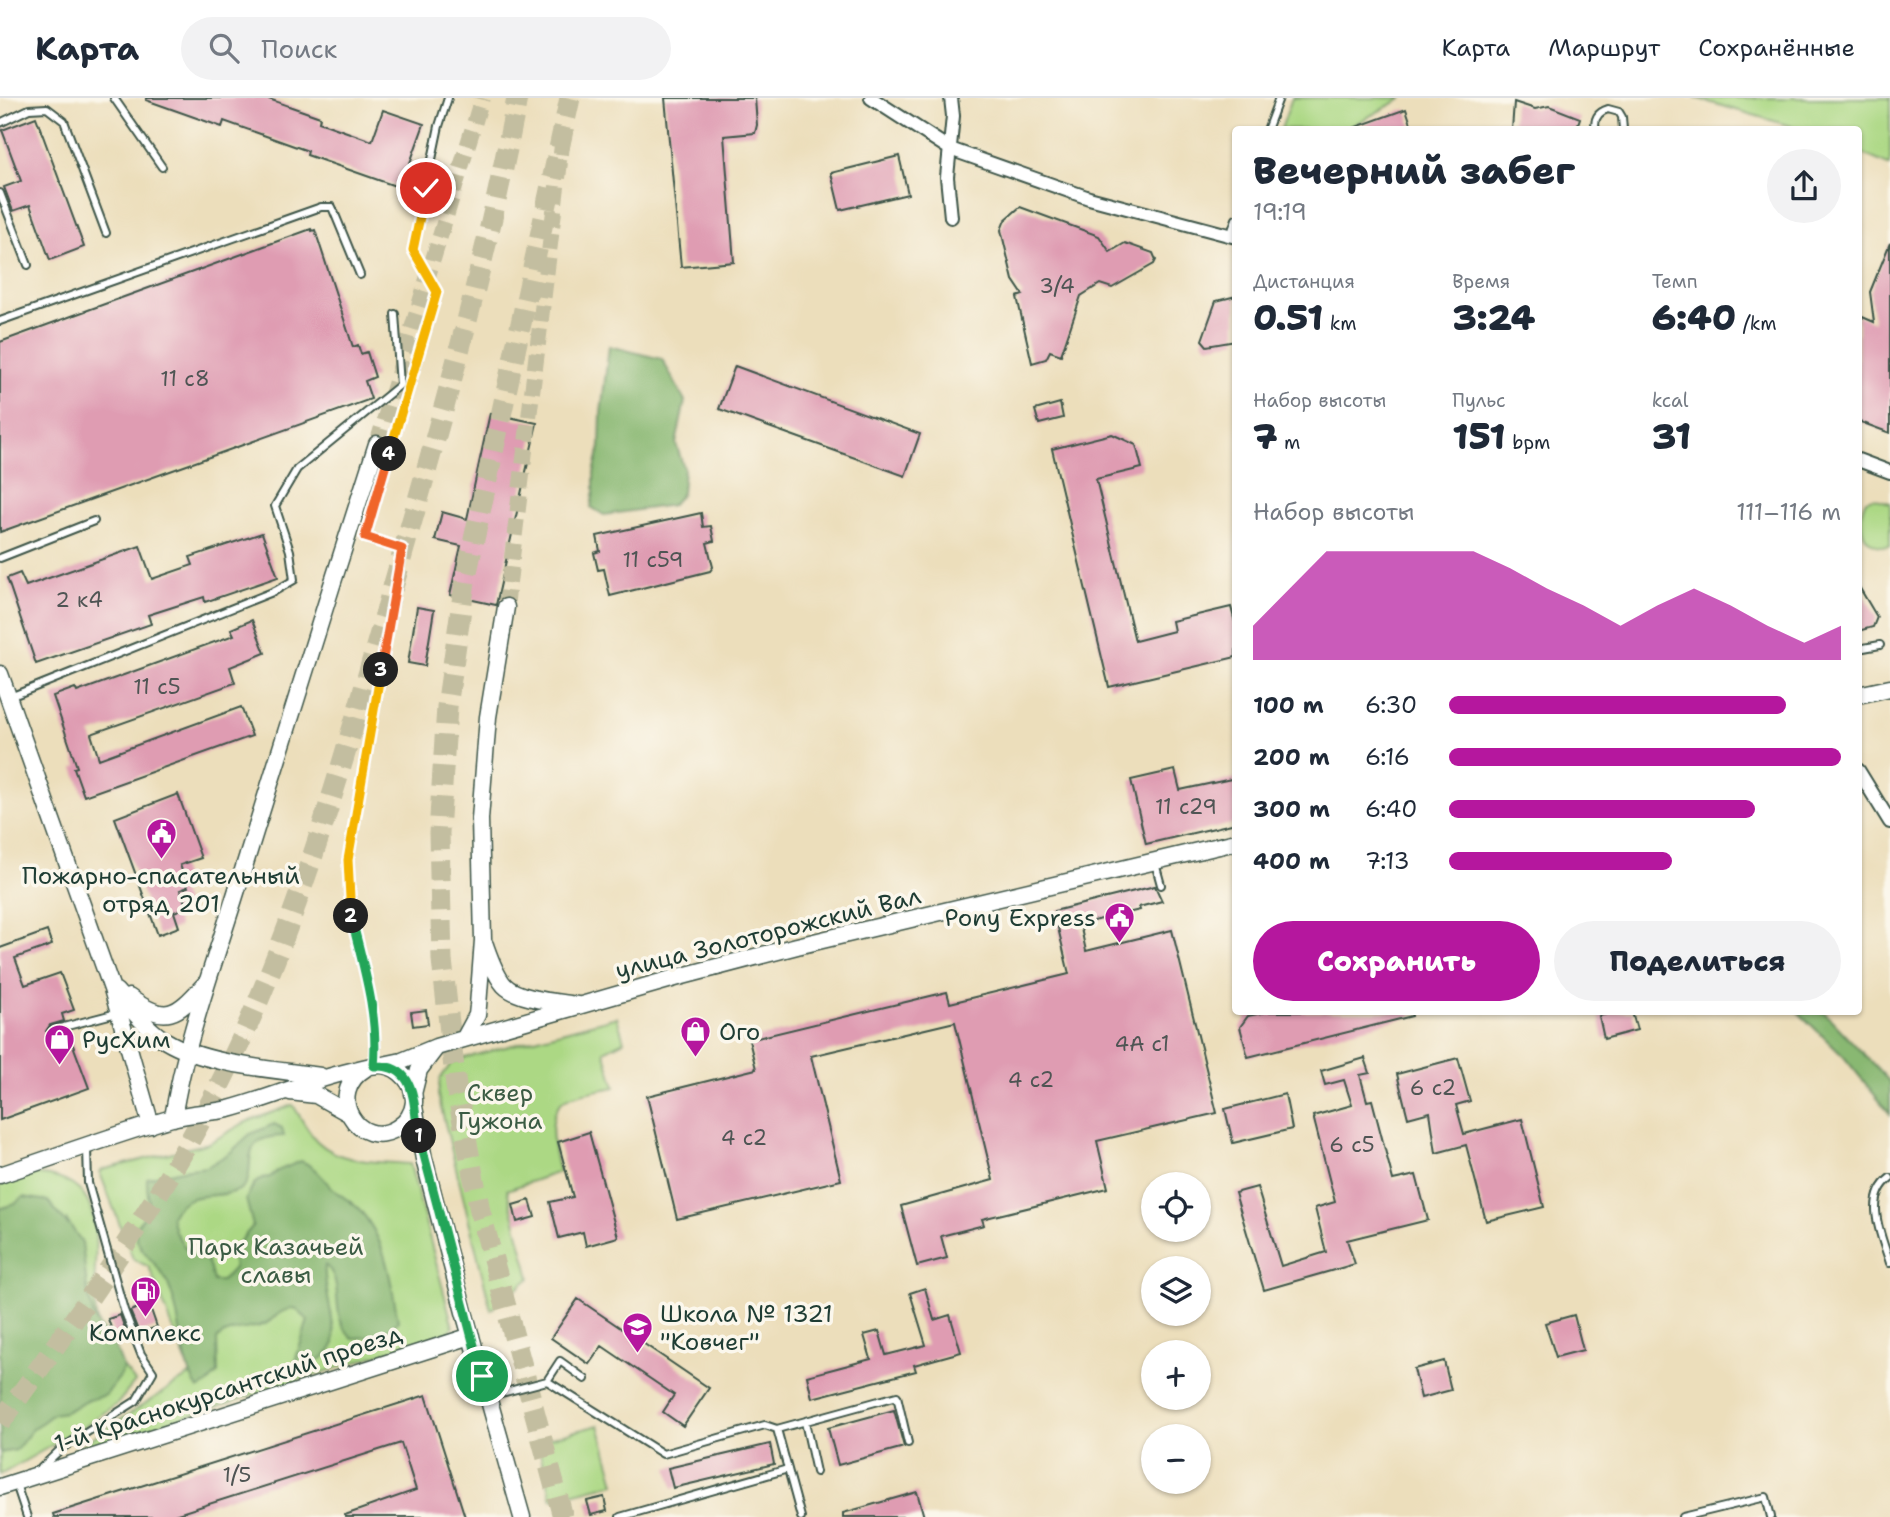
<!DOCTYPE html>
<html lang="ru">
<head>
<meta charset="utf-8">
<style>
  :root { --surface:#fff; --page:#f2f2f3; --text:#1f2937; --muted:#747a83; --line:#e0e1e3; --accent:#b5179e }
  body { margin:0; font-family:"Shantell Sans",sans-serif; background:var(--page); color:var(--text); height:100vh; display:flex; flex-direction:column; font-size:26px; white-space:nowrap }
  * { box-sizing:border-box; margin:0 }
  p { font-size:23px; color:var(--muted) }
  .icon { flex:none; width:38px; height:38px; fill:none; stroke:currentColor; stroke-width:2; stroke-linecap:round; stroke-linejoin:round }
  .map { position:relative; flex:1; overflow:hidden }
  .panel { position:absolute; left:1232px; top:28px; width:630px; height:889px; display:flex; flex-direction:column; background:var(--surface); border-radius:7px; box-shadow:0 2px 5px #0004 }
  .panel>* { flex:none }
  .buttons { position:absolute; left:1141px; top:1074px; display:grid; gap:14px }
  .buttons a { display:grid; place-items:center; width:70px; height:70px; border-radius:50%; background:var(--surface); box-shadow:0 2px 5px #0004; font-size:35px }
  .pin { position:absolute; display:grid; place-items:center; width:60px; height:60px; color:#fff; margin:-30px; border:4px solid #fff; border-radius:50%; box-shadow:0 2px 7px #0007 }
  .km { position:absolute; width:35px; height:35px; margin:-18px; border-radius:50%; background:#222; color:#fff; font-size:19px; line-height:35px; text-align:center }
  .round { display:grid; place-items:center; flex:none; width:74px; height:74px; border-radius:37px; background:var(--page) }
  .head { display:flex; align-items:center; justify-content:space-between; height:119px; padding:0 21px }
  h1 { font-size:38px; font-weight:800; line-height:52px }
  .metrics { display:grid; grid-template-columns:repeat(3,1fr); gap:10px; height:119px; padding:7px 21px }
  .metrics div { display:grid; align-content:center }
  .metrics b { font-size:35px; font-weight:800 }
  .metrics small { font-size:19px; font-weight:400 }
  .metrics p { font-size:19px }
  .chart { height:196px; padding:14px 21px }
  .chart p { display:flex; justify-content:space-between }
  .chart svg { width:100%; height:126px; margin-top:7px; fill:var(--accent); opacity:.7 }
  .primary-button { display:flex; gap:14px; margin-top:auto; padding:14px 21px }
  .primary-button a { flex:1; height:80px; border-radius:42px; background:var(--accent); color:#fff; font-size:28px; font-weight:800; line-height:80px; text-align:center }
  .primary-button a+a { background:var(--page); color:var(--text) }
  ul { padding:0 21px; list-style:none; font-size:23px }
  li { display:grid; grid-template-columns:112px 84px 1fr; align-items:center; height:52px }
  li i { height:18px; border-radius:9px; background:var(--accent) }
  header { display:flex; align-items:center; gap:42px; box-sizing:border-box; height:98px; padding:0 35px; background:var(--surface); border-bottom:2px solid var(--line) }
  header strong { font-size:33px }
  nav { display:flex; gap:38px; margin-inline-start:auto; font-size:24px }
  .search { width:490px; height:63px; background:var(--page); display:flex; align-items:center; gap:18px; box-sizing:border-box; padding:0 24px; border-radius:38px; color:var(--muted); font-size:26px }
  .map>svg:first-child { display:block }
  .green { fill:#acd884; stroke:#668a5c; stroke-width:2 }
  .forest { fill:#89b872; stroke:#547a53; stroke-width:2 }
  .building { fill:#df9cb2 }
  .lines { fill:none; stroke-linecap:round; stroke-linejoin:round }
  .tertiary-tunnel { stroke:#c3bea0; stroke-width:16; stroke-dasharray:16 8; stroke-linecap:butt }
  .primary-tunnel { stroke:#c3bea0; stroke-width:21; stroke-dasharray:21 10; stroke-linecap:butt }
  .service-casing { stroke:#3e5548; stroke-width:10 }
  .minor-casing { stroke:#3e5548; stroke-width:16 }
  .tertiary-casing { stroke:#3e5548; stroke-width:19 }
  .service { stroke:#fff; stroke-width:6 }
  .minor { stroke:#fff; stroke-width:12 }
  .tertiary { stroke:#fff; stroke-width:16 }
  .split-1-casing { stroke:#fff; stroke-width:14 }
  .split-2-casing { stroke:#fff; stroke-width:14 }
  .split-3-casing { stroke:#fff; stroke-width:14 }
  .split-4-casing { stroke:#fff; stroke-width:14 }
  .split-5-casing { stroke:#fff; stroke-width:14 }
  .split-1 { stroke:#22a559; stroke-width:9 }
  .split-2 { stroke:#22a559; stroke-width:9 }
  .split-3 { stroke:#f5b400; stroke-width:9 }
  .split-4 { stroke:#f0652b; stroke-width:9 }
  .split-5 { stroke:#f5b400; stroke-width:9 }
  .labels { text-anchor:middle; dominant-baseline:central; stroke-width:7; stroke-linejoin:round; paint-order:stroke }
  .number-label { font-size:21px; fill:#4f5554 }
  .poi-label { font-size:24px; fill:#1f3d34; stroke:#fbf7ec; text-anchor:start }
  .street-label { font-size:24px; fill:#1f3d34; stroke:#fbf7ec }
  .park-label { font-size:24px; fill:#3b5c44; stroke:#fbf7ec }
</style>
</head>
<body>
<header>
<strong>Карта</strong>
<div class="search"><svg class="icon" aria-label="search" viewBox="0 0 24 24"><circle cx="10" cy="10" r="6"/><path d="M15 15l6 6"/></svg>Поиск</div>
<nav><a>Карта</a><a>Маршрут</a><a>Сохранённые</a></nav>
</header>
<div class="map">
<svg width="1890" height="1419" viewBox="0 0 1890 1419">
  <rect width="100%" height="100%" fill="#fbf7ec"/>
  <filter id="ink" filterUnits="userSpaceOnUse"><feTurbulence type="fractalNoise" baseFrequency=".0143" numOctaves="2"/><feDisplacementMap in="SourceGraphic" scale="14" xChannelSelector="R" yChannelSelector="G"/><feConvolveMatrix kernelMatrix="1 2 1 2 8 2 1 2 1" color-interpolation-filters="sRGB"/></filter>
  <filter id="wash" filterUnits="userSpaceOnUse"><feTurbulence type="fractalNoise" baseFrequency=".00686" numOctaves="4" result="noise"/><feDisplacementMap in="SourceGraphic" scale="28" xChannelSelector="R" yChannelSelector="G"/><feGaussianBlur stdDeviation="1.57" result="paint"/><feColorMatrix in="noise" values="0 0 0 0 0 0 0 0 0 0 0 0 0 0 0 0 0 1.4 0 .05"/><feComposite in="paint" operator="in"/></filter>
  <g filter="url(#wash)">
    <rect width="100%" height="100%" fill="#ecdebb"/>
    <path class="green" d="M1292,0H1403L1346,31H1281Z
      M1695,0H1890V68L1859,54L1858,32L1801,31Z
      M1873,400L1890,405V448C1862,452 1855,423 1866,402Z
      M617,919L624,943L604,953L615,989C602,992 576,995 566,1001C544,1013 554,1056 559,1074L507,1092L530,1180L491,1212L438,997L440,981L453,963Z
      M293,1007C300,1018 307,1033 317,1043C342,1067 378,1063 410,1066L453,1229L449,1234L73,1355L78,1349L191,1276L149,1169L133,1161L100,1075L102,1072L209,1045L246,1024Z
      M24,1076C133,1075 79,1174 100,1235C105,1250 125,1270 135,1284L118,1305L77,1333L0,1377V1085Z
      M599,1327L615,1385L552,1401L537,1343Z"/>
    <path class="forest" d="M609,248L662,261L685,303L676,346L684,370L682,395L672,407L604,417L591,409L594,393V375L600,349L601,315Z
      M1798,914H1824L1890,984V1016L1844,959Z
      M274,1026L282,1030L284,1038C226,1038 268,1084 234,1094C210,1101 186,1091 171,1118L175,1134L189,1155C212,1161 207,1162 213,1183H222L234,1170L231,1153L253,1128L246,1101L254,1086L262,1080L270,1079L277,1073L301,1063C315,1068 323,1081 333,1091C341,1098 352,1104 359,1111C387,1142 391,1185 398,1223C388,1237 368,1240 352,1240C349,1236 344,1231 342,1226C333,1208 343,1181 325,1167C322,1187 339,1237 333,1249C330,1255 322,1261 316,1263C308,1266 303,1267 295,1264L308,1222L295,1210C277,1213 278,1219 265,1226C249,1233 231,1229 217,1241L218,1275L206,1287L198,1291C179,1262 182,1211 165,1180C155,1162 134,1151 135,1129C157,1106 146,1107 147,1080L182,1072L207,1069L231,1054L250,1036Z
      M23,1099L48,1103L67,1126V1123L82,1144L87,1190L94,1220L99,1228L113,1243L123,1269L121,1277L106,1297L89,1302L65,1314L53,1316L32,1332L16,1352L0,1355V1111L16,1105Z"/>
    <g id="blocks">
      <path class="building" d="M146,0H266L320,19L319,24L372,43L383,12L424,26L401,90L307,57L308,53L224,23L222,29L146,2Z
        M665,0H755L757,27L755,35L724,38L734,164L681,169Z
        M1514,4L1535,11L1549,8L1580,20L1576,32H1512Z
        M1406,11L1413,32H1354L1353,30Z
        M36,19L84,149L50,162L30,107L13,113L4,89L21,83L2,32Z
        M899,58L908,96L840,112L831,75Z
        M1020,109L1099,138L1110,154L1125,145L1153,155L1156,162L1154,166L1112,190L1100,186L1081,198L1061,257L1050,253L1046,261L1032,265L1017,199L1023,197L1013,182L1001,132L1005,122Z
        M311,131L312,133L315,132L353,249L358,247L361,256L367,254L375,279L365,283L371,301L0,434V244Z
        M1890,145V335L1858,323V217L1874,224L1870,194Z
        M1236,198V243L1207,248L1202,242L1216,203Z
        M735,268L920,336L905,378L719,311Z
        M1060,305L1063,320L1039,326L1035,312Z
        M490,315L537,325L496,507L450,497L461,448L435,442L442,414L467,421Z
        M1112,336L1136,347L1142,370L1096,381L1135,543L1174,533L1172,523L1231,509L1236,528V559L1109,589L1052,351Z
        M701,415L703,429L711,428L714,443L707,445L713,469L710,473L610,498L604,471L598,472L594,455L600,453L597,438Z
        M262,435L278,479L205,504L204,499L148,517L151,526L36,566L7,480L20,475L26,488L140,448L152,481L193,467L190,459Z
        M1858,487L1877,519L1873,529L1858,533Z
        M417,509L434,512L425,568L408,565Z
        M252,522L265,555L230,569L235,585L91,636L99,661L241,609L252,638L84,698L74,670L77,669L53,598L75,590L77,594L234,537L231,531Z
        M1175,672L1180,692L1236,680V725L1146,746L1131,682Z
        M178,696L201,760L180,767L188,789L180,792L187,809L174,814L179,829L158,837L115,720Z
        M1155,788L1162,803L1139,809L1140,812L1080,826L1086,853L1172,832L1217,1015L1097,1043L1108,1090L982,1121L984,1127L941,1138L947,1160L917,1168L901,1108L993,1082L955,924L811,958L841,1082L677,1121L647,998L756,971L749,942L947,894L950,905L1069,876L1054,813Z
        M47,833L52,847L15,860L25,887L60,875L74,912L62,916L64,923L50,927L46,933L51,938L68,934L89,990L0,1022V850Z
        M426,912L428,926L413,928L411,914Z
        M1266,914H1411L1412,918L1248,959L1240,929L1248,918Z
        M1617,914H1632L1637,932L1604,941L1599,918Z
        M1365,960L1370,975L1360,977L1367,1003L1372,1002L1393,1082L1416,1077L1428,1122L1347,1142L1355,1166L1264,1192L1235,1095L1257,1089L1281,1168L1326,1154L1315,1110L1335,1104L1313,1018L1352,1007L1344,982L1325,987L1321,973Z
        M1458,960L1470,1003L1456,1007L1464,1036L1522,1021L1544,1109L1486,1123L1466,1047L1436,1055L1430,1014L1408,1020L1397,976Z
        M1285,996L1292,1031L1233,1045L1225,1011Z
        M589,1034L618,1139L586,1148L583,1134L559,1140L550,1104L573,1099L558,1044Z
        M530,1102L535,1119L517,1124L513,1107Z
        M925,1190L934,1222L950,1217L961,1254L914,1267L916,1273L812,1300L807,1278L871,1261L864,1237L879,1233L886,1257L926,1247L910,1195Z
        M578,1201L709,1290L683,1328L663,1314L674,1297L602,1248L589,1266L551,1240Z
        M149,1206L157,1229L139,1235L130,1213Z
        M120,1217L128,1239L116,1244L108,1221Z
        M1574,1217L1583,1252L1556,1259L1545,1225Z
        M1444,1263L1451,1292L1421,1300L1414,1271Z
        M426,1297L465,1419H345V1417L416,1392L401,1345L168,1419H54L53,1416Z
        M894,1312L904,1349L838,1367L828,1330Z
        M770,1346L774,1366L673,1390L668,1370Z
        M917,1394L924,1419H843V1415Z
        M604,1399L607,1413L591,1417L587,1403Z"/>
    </g>
  </g>
  <g filter="url(#ink)">
    <use href="#blocks" fill-opacity="0" stroke="#3e5548" stroke-width="2"/>
    <g class="lines">
      <path class="tertiary-tunnel" d="M377,346L482,0
        M506,509L563,39"/>
      <path class="primary-tunnel" d="M0,1325C80,1214 162,1103 223,980C299,826 344,661 391,496C438,332 486,168 517,0
        M563,1419L480,1113L456,988L442,862L439,735L447,609L465,483L570,0"/>
      <defs>
        <path id="service" d="M114,0L162,69
          M0,25L29,11L47,10L64,23L106,135
          M1267,32L1279,0
          M1596,32C1593,21 1598,14 1608,11L1619,14L1622,19L1623,32
          M0,95L28,167
          M1230,138L1236,121
          M0,223L321,109H332L360,177
          M0,460L94,423
          M1858,551L1880,547
          M10,599L275,493L294,482L290,453L275,408L297,371L400,287L395,216
          M1155,765L1161,787
          M52,932L117,915
          M374,966L376,946L370,897L351,818L348,762L402,451L365,439L437,194L413,152L439,28L448,0
          M1890,1080C1863,1101 1882,1139 1890,1165
          M547,1283L560,1263L585,1281
          M490,1298L547,1283L663,1356L765,1327L777,1331L801,1419
          M805,1324L816,1374
          M777,1331L897,1298L908,1345
          M40,1371L62,1350L136,1303L153,1274L141,1256L124,1212L88,1085L87,1050
          M16,1386L27,1419
          M620,1419L788,1371
          M1683,1419L1766,1399L1771,1419"/>
        <path id="minor" d="M871,0L950,51L1089,100L1236,139
          M951,0L953,18L947,79L951,119
          M1858,362L1890,374
          M1858,672L1890,724"/>
        <path id="tertiary" d="M0,576L112,891L151,1027
          M1858,597L1890,590
          M485,847C490,861 495,876 504,887C518,902 558,904 577,907
          M116,893C131,910 146,931 166,943C206,967 273,971 320,978
          M129,899C168,928 177,916 206,885
          M464,941L477,917L478,908L483,842L480,721L488,619L506,509
          M383,967L402,963L436,949L675,880L797,848L1236,744
          M290,994L316,997L348,1015
          M413,996L419,972L435,951
          M414,1009L424,1061L464,1214L522,1419
          M173,1020C185,943 216,860 239,785C284,638 330,492 377,346
          M0,1077C57,1058 114,1037 172,1020C190,1015 210,1015 229,1011C271,1000 310,982 351,973C361,971 372,966 382,967C400,969 415,986 414,1004C413,1014 407,1024 397,1030C359,1054 323,996 366,970
          M0,1389L471,1238"/>
      </defs>
      <use href="#service" class="service-casing"/>
      <use href="#minor" class="minor-casing"/>
      <use href="#tertiary" class="tertiary-casing"/>
      <use href="#service" class="service"/>
      <use href="#minor" class="minor"/>
      <use href="#tertiary" class="tertiary"/>
    </g>
  </g>
  <g class="lines" filter="url(#ink)">
    <defs>
      <path id="split-1" d="M419,1038L482,1278"/>
      <path id="split-2" d="M351,818C363,867 379,917 374,968C419,966 412,1007 419,1038"/>
      <path id="split-3" d="M351,818L348,762L381,572"/>
      <path id="split-4" d="M381,572L402,451L365,439L389,356"/>
      <path id="split-5" d="M389,356L437,194L413,152L426,90"/>
    </defs>
    <use href="#split-1" class="split-1-casing"/>
    <use href="#split-2" class="split-2-casing"/>
    <use href="#split-3" class="split-3-casing"/>
    <use href="#split-4" class="split-4-casing"/>
    <use href="#split-5" class="split-5-casing"/>
    <use href="#split-1" class="split-1"/>
    <use href="#split-2" class="split-2"/>
    <use href="#split-3" class="split-3"/>
    <use href="#split-4" class="split-4"/>
    <use href="#split-5" class="split-5"/>
  </g>
  <defs>
    <symbol id="civic-pin" viewBox="-11 -11 22 30"><path d="M0 17L-7.5 6A9.5 9.5 0 1 1 7.5 6Z" fill="#b5179e" stroke="#fbf7ec"/><path d="M-.6-6.5H3V-4.5H.6V-3L4-1V1h2V6H-6V1h2V-1L-.6-3ZM-1.2 2.5V6h2.4V2.5Z" fill="#fff"/></symbol>
    <symbol id="shop-pin" viewBox="-11 -11 22 30"><path d="M0 17L-7.5 6A9.5 9.5 0 1 1 7.5 6Z" fill="#b5179e" stroke="#fbf7ec"/><path d="M-5-2.5h2.3a2.7 3.5 0 0 1 5.4 0H5L5.5 6h-11ZM-1.5-2.5h3a1.5 2.3 0 0 0-3 0Z" fill="#fff"/></symbol>
    <symbol id="fuel-pin" viewBox="-11 -11 22 30"><path d="M0 17L-7.5 6A9.5 9.5 0 1 1 7.5 6Z" fill="#b5179e" stroke="#fbf7ec"/><path d="M-5.5-6h7V0h2V4h1.3V-2.5L3-4.5l.8-.8L6-3V5H2.5V1h-1V6h-7ZM-4.2-4.7v3.2H.2V-4.7Z" fill="#fff"/></symbol>
    <symbol id="school-pin" viewBox="-11 -11 22 30"><path d="M0 17L-7.5 6A9.5 9.5 0 1 1 7.5 6Z" fill="#b5179e" stroke="#fbf7ec"/><path d="M0-5L7-2L0 1L-7-2ZM-4 1L0 2.5L4 1V4Q0 6-4 4Z" fill="#fff"/></symbol>
  </defs>
  <g fill-rule="evenodd">
    <use href="#civic-pin" x="144" y="718" width="35" height="47"/>
    <use href="#civic-pin" x="1102" y="802" width="35" height="47"/>
    <use href="#shop-pin" x="678" y="916" width="35" height="47"/>
    <use href="#shop-pin" x="42" y="924" width="35" height="47"/>
    <use href="#fuel-pin" x="128" y="1176" width="35" height="47"/>
    <use href="#school-pin" x="620" y="1212" width="35" height="47"/>
  </g>
  <g class="labels">
    <g class="number-label">
      <text x="1057" y="188">3/4</text>
      <text x="185" y="281">11 с8</text>
      <text x="653" y="462">11 с59</text>
      <text x="79" y="502">2 к4</text>
      <text x="157" y="589">11 с5</text>
      <text x="1186" y="709">11 с29</text>
      <text x="1142" y="946">4А с1</text>
      <text x="1031" y="982">4 с2</text>
      <text x="1433" y="990">6 с2</text>
      <text x="744" y="1040">4 с2</text>
      <text x="1352" y="1047">6 с5</text>
      <text x="237" y="1377">1/5</text>
    </g>
    <g class="poi-label">
      <text x="161" y="778" text-anchor="middle">Пожарно-спасательный<tspan x="161" dy="28">отряд 201</tspan></text>
      <text x="1096" y="820" text-anchor="end">Pony Express</text>
      <text x="719" y="934">Ого</text>
      <text x="82" y="942">РусХим</text>
      <text x="660" y="1216">Школа № 1321<tspan x="660" dy="28">"Ковчег"</tspan></text>
      <text x="145" y="1235" text-anchor="middle">Комплекс</text>
    </g>
    <g class="street-label">
      <text transform="translate(768 835) rotate(-14)">улица Золоторожский Вал</text>
      <text transform="translate(228 1291) rotate(-18)">1-й Краснокурсантский проезд</text>
    </g>
    <g class="park-label">
      <text x="500" y="995">Сквер<tspan x="500" dy="28">Гужона</tspan></text>
      <text x="276" y="1149">Парк Казачьей<tspan x="276" dy="28">славы</tspan></text>
    </g>
  </g>
</svg>
<div class="buttons">
<a><svg class="icon" aria-label="locate" viewBox="0 0 24 24"><circle cx="12" cy="12" r="6"/><path d="M12 2v4M12 18v4M2 12h4M18 12h4"/></svg></a>
<a><svg class="icon" aria-label="layers" viewBox="0 0 24 24"><path d="M12 4l9 5-9 5-9-5zM3 14l9 5 9-5"/></svg></a>
<a>+</a>
<a>−</a>
</div>
<div class="pin" style="left:482px;top:1278px;background:#1e9e55"><svg class="icon" aria-label="arrive" viewBox="0 0 24 24"><path d="M6 21V4h12l-3 4 3 4H6"/></svg></div>
<div class="pin" style="left:426px;top:90px;background:#d93025"><svg class="icon" aria-label="check" viewBox="0 0 24 24"><path d="M5 12l5 5 9-10"/></svg></div>
<b class="km" style="left:419px;top:1038px">1</b>
<b class="km" style="left:351px;top:818px">2</b>
<b class="km" style="left:381px;top:572px">3</b>
<b class="km" style="left:389px;top:356px">4</b>
<section class="panel">
<div class="head"><div><h1>Вечерний забег</h1><p>19:19</p></div><a class="round"><svg class="icon" aria-label="share" viewBox="0 0 24 24"><path d="M12 15V3M7 8l5-5 5 5M5 13v7h14v-7"/></svg></a></div>
<div class="metrics">
<div><p>Дистанция</p><b>0.51<small> km</small></b></div>
<div><p>Время</p><b>3:24</b></div>
<div><p>Темп</p><b>6:40<small> /km</small></b></div>
</div>
<div class="metrics">
<div><p>Набор высоты</p><b>7<small> m</small></b></div>
<div><p>Пульс</p><b>151<small> bpm</small></b></div>
<div><p>kcal</p><b>31</b></div>
</div>
<div class="chart"><p><span>Набор высоты</span>111–116 m</p>
<svg viewBox="0 0 160 44" preserveAspectRatio="none"><path d="M0 44V32L10 19L20 6L30 6L40 6L50 6L60 6L70 12L80 19L90 25L100 32L110 25L120 19L130 25L140 32L150 38L160 32V44z"/></svg>
</div>
<ul>
<li><b>100 m</b>6:30<i style="width:86%"></i></li>
<li><b>200 m</b>6:16<i style="width:100%"></i></li>
<li><b>300 m</b>6:40<i style="width:78%"></i></li>
<li><b>400 m</b>7:13<i style="width:57%"></i></li>
</ul>
<div class="primary-button"><a>Сохранить</a><a>Поделиться</a></div>
</section>
</div>
</body>
</html>
